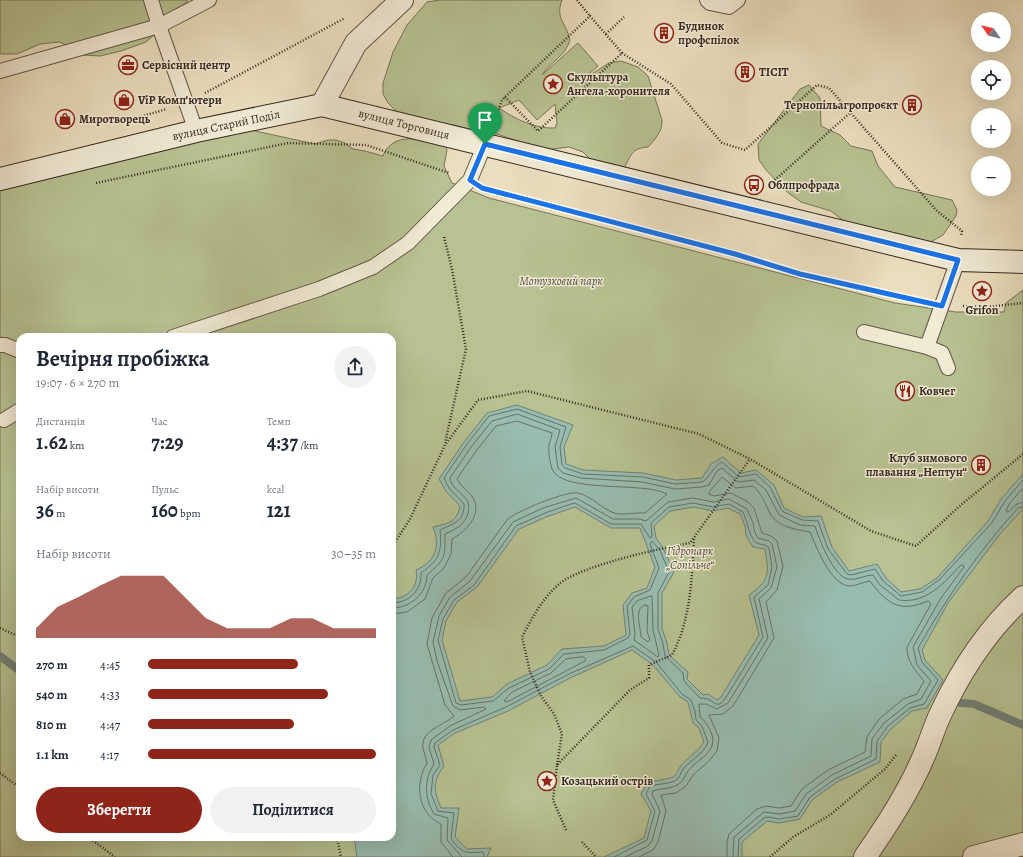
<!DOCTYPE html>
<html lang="uk">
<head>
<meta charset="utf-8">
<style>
  :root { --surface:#fff; --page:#f2f2f3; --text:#1f2937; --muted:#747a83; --accent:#8f2418 }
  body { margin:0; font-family:Alegreya,serif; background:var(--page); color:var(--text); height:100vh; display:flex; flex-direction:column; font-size:15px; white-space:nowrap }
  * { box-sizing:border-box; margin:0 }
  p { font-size:13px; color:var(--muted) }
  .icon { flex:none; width:22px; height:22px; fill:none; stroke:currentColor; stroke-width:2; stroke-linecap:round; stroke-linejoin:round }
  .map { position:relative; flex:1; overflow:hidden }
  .panel { position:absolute; left:16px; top:333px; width:380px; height:508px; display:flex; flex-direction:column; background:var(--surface); border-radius:12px; box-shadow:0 4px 16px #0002 }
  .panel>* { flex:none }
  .needle { width:26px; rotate:304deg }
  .tools { position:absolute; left:971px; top:12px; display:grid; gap:8px }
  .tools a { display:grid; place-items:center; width:40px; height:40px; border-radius:50%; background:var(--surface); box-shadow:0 4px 16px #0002; font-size:20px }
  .pin { position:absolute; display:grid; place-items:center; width:34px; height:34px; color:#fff; margin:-41px -17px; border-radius:50% 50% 50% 0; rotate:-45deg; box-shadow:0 0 4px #0007 }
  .pin .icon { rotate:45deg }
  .round { display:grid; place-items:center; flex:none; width:42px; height:42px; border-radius:21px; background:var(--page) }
  .head { display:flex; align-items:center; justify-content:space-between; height:68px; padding:0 20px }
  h1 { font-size:22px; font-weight:600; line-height:30px }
  .stats { display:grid; grid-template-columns:repeat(3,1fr); gap:6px; height:68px; padding:4px 20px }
  .stats div { display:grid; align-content:center }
  .stats b { font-size:20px; font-weight:600 }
  .stats small { font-size:11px; font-weight:400 }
  .stats p { font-size:11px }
  .chart { height:112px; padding:8px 20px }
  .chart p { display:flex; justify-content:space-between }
  .chart svg { width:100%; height:72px; margin-top:4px; fill:var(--accent); opacity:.7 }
  .cta { display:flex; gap:8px; margin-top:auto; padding:8px 20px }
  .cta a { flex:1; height:46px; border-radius:24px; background:var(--accent); color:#fff; font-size:16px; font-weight:600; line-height:46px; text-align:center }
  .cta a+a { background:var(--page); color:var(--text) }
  ul { padding:0 20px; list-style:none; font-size:13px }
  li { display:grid; grid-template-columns:64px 48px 1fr; align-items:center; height:30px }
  li i { height:10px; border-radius:5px; background:var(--accent) }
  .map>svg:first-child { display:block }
  .green { fill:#b7c191; stroke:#767559; fill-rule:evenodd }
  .water { fill:#98bcaf; stroke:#718176; fill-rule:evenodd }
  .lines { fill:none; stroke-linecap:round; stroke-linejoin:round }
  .shore { stroke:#677268; stroke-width:1 }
  .stream { stroke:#718176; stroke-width:8 }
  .lane-casing { stroke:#635648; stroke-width:16 }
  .street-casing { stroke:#635648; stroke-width:24 }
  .secondary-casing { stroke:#362921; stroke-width:24 }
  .path { stroke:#362921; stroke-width:2.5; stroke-dasharray:1 2; stroke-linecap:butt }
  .lane { stroke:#f1ead5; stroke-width:14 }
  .street { stroke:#f1ead5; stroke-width:22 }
  .secondary { stroke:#f1ead5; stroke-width:22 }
  .route-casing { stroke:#fff; stroke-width:8 }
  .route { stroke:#1a73e8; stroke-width:5 }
  .labels { text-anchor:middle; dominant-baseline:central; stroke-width:3; stroke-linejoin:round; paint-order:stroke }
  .poi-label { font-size:12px; font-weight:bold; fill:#362921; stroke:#f1ead5; text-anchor:start }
  .street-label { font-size:12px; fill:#362921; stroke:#f1ead5 }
  .park-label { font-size:12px; font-style:italic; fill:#564f3d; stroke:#f1ead5 }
</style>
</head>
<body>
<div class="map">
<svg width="1023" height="857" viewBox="0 0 1023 857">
  <rect width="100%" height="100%" fill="#eadebe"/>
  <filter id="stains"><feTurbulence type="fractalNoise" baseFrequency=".005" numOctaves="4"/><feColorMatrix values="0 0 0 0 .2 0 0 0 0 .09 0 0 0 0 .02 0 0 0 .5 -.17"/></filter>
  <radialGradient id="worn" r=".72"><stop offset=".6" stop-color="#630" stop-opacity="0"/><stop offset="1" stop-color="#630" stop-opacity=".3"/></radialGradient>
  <path class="green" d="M0,0H188L173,18L146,42L121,51L100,56L84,55L60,42L40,44L17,54H0Z
    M440,0H562C555,19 566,22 570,40C565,57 551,61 542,75L578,43L598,66L581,81L609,63L621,61L638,67L648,76L662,120C663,131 655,139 648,147C631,148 631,156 623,170L591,160L583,152L569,147L545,150L485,130H474L454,125L416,123L400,115L388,103L383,94V83L393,52L407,25L427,2ZM519,100L537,120L555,104L557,123L555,128C535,129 515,119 499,108Z
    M809,85L820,98L821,126L840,135L851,146L872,151L878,166L895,187L952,200L957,210L956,216L943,235L927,244L860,234L831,211L801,202L787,192L766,170L759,160L758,144L800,89Z
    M246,129L315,144L328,140H336L345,143L353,149L365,151L383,156C393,130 423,140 445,145L447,150L444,166L452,183L489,198L895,303L956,312H1004L1006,303L1023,290V857H0V183ZM20,337H392V837H20Z"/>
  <path class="water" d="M517,405L573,425L564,447L566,464L583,470L643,473L676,480L702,478L711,464L723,457L741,473L756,470L774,485L784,508L803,517L821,516L832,547L849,571L877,564L886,578L901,592L920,589L937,578L988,521L1001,499L1023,474V509L1000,534L948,603L922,650L925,660L943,680L927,708L912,711L891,729L881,742L880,762L837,782L812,800L800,819L779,823L767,821L742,842V857H604L644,838L651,811L641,794L648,782C653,781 669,779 673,777C677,775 677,771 680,767C686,758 698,752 704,742L699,728L693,723L688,702L680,697L653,665L632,650L570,678L508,711L455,733L438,745L444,766C432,782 434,791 441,808H459L455,837L467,849L491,848L487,857H357L354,837H392V599C409,598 419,586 416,570C435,562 441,546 433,527C449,523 456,523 460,506L445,490L439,479L464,442L487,413ZM575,507L611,528H640L655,567L647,588L632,593L623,605L626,635L604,646L562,649L547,665L507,684L492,697L460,701L442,640L446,621L457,602L477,587L519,529L546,517ZM694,507L713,511L728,508L740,514L745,526L746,536L753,547L765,549C769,574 770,580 749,595L759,635L721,697L717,700L708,694L703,695L687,679L688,672L669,655L667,643L662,629V593L674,572L663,548L656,538L654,526L670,511Z"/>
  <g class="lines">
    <path class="shore" d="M1023,488L1009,504L1006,511L1008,512L1017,504L1023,502
      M575,503L611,524H641L650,538L652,537L651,523L669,507L693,503L713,507L729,504L743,512C747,520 750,540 757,543C761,545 765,544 769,548L772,567L768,585L754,597L763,637L725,699L720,704H716L708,699L700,698L684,681L683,673L665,656L663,644L658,629V593L669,572L660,550L652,541L650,544L659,568L650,590L634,597L627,606L630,634L628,638L604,650L564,654L549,669L509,688L493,701L461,705L456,703L438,640L443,619L454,600L474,585L516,526L545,513Z
      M652,596L653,630L659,655L658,657L634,640L635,634L632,607L637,601Z
      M392,603C409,603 422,590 421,573C440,560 442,551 440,530C452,524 465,522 464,504L449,488L444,478L467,444L489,416L517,409L566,427L560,447L562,465L565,468L583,474L643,477L675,484L702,482C710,478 711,468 722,462L739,477L756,474L770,487L782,511L802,520L818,521L828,549L847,574L851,575L875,569L883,581L901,596L922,592L939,580L991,524L1005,501L1023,480
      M645,605L648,606L647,631L650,640L648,642L641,637C641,627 633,609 645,605Z
      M392,608C410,608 427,594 427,575C445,559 445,559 445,534C456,529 465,525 468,513C473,494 452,493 450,478L471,447L492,421L517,414L560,430L555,447L558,468L563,473L581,478L642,482L675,489L702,487L709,485L717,471L722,468L738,482L754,480L766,490L779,515L800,525L815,526C819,539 833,576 848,579C855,581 865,575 873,575L880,585L899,600C926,604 944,583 961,565H963L964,567L941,598L913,647L917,665L931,681L921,699L908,704L884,723L872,739L871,756L832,775L806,794L795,811L779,814L764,812L734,837L733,857
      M392,614L407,612L425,599L433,578L444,568L451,554L452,539C465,532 483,515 473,498C469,491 460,486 457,479L476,451L496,426L517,421L552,433C552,437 550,440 549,445C548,451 550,463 552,469C562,494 643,481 667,494L645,513C635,512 622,516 614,513C601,508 591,496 578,493C568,490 514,512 507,520L466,577L446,593L432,618L427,644L445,705L454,716C445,725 420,730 423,748C424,753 426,758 427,763C414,784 418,814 441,824V842L453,857
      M584,657L586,659L585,661L507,702L504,701L512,692L551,673L566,659Z
      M462,857L447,840L448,818L434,814C424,797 424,780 434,764L429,747L431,740L450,726L486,709L484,707L460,710L453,706L437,661L433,642L439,616L450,597L470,581L513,522L543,508L576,498L613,519H639L646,521L668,502L693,498L713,502L729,499L747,509L753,523L755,533L758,538L769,541L772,544L777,567L771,588L759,599L768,638L728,703L717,709L706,704H699L700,717C706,722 709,727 712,735C717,753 697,759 688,771C684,777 684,781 677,785C671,789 661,788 653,791L652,794L660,811L652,841L648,846L625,857
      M484,857L483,852C466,853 461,854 451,838L454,813L438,811L431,794L433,775L440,765L434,747L435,743L453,730L506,707L569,674L633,646L656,662L682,694L691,700L695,711L696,720L702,726L708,742C704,754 692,759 684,768C680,773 680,780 672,782C665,784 658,784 650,786L646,794L655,811L647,840L614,857
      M639,857L653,850L658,842L666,811L661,795L676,793L686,786L693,775L708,762L717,751L719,738L709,715L723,714L733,706L774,638L766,602L777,590L783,566L777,541L771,536L762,533L754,508L748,502L731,493L714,496L709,494V492L722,477L736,488L753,486C763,495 765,504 771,515C778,527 798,530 810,532C816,546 830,584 849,586C856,586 863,582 870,581C887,604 900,613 928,601L931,604L907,647C906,661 916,671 924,681L917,694L903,699L879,719L867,737L865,752L828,770L802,789L791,806L779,808L766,806L757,809L729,834L727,842V857
      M738,857L739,839L764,818L768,817L779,819L798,816L810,797L835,779L876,759L877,741L888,726L910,708L924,704L938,680L922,662L918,648C947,597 979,551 1018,508L1023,507"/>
    <path class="stream" d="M0,656L20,671
      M961,703L974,704L1023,725"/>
    <defs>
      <path id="lane" d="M707,0L710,3L729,7L738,0
        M0,71L159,26L151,0
        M196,131L159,26L209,0
        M864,332L927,347L958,260
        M173,337L319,289L373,267L408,243L470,180L485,144
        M0,345H5L20,351
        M927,347L942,353L948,368
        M4,420L20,410"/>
      <path id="street" d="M322,105L356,43L402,0
        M865,857C887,825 908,793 923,758C930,743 934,727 941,713C961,670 988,629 1023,597
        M974,857L1023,844"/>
      <path id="secondary" d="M0,179L196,131L322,105L958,260L1023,262"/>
    </defs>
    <use href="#lane" class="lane-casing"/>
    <use href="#street" class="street-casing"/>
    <use href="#secondary" class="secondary-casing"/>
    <path class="path" d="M577,0L590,16
      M606,34L624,17
      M622,53L671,84L722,143L745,150L817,85L829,88L936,210L962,231L961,236
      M205,93L345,18
      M494,121L502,100L505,97L590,16L622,53L538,131L505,97
      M118,123L167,109
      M96,183L288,143L366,145L449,173
      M768,186L850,113
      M488,189C634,222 775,271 921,301
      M444,237L452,269L466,349L445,443
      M963,306L987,307L1023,303
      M392,547L410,519L445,445L478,400L527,391L699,434L750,459L871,531L916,546L961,505L1023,454
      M0,628L20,637
      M557,765L562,734L554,714L541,696L530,672L522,637C532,618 542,599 559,584C580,566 661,548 690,543L750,459
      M0,773L20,788
      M566,830L553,800L557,765L630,690L649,678V665L672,655C691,620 692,577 694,538
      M88,837L115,857
      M337,837L341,857
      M582,842L596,857
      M770,857L793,837L830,815L885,769L896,755"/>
    <use href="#lane" class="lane"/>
    <use href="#street" class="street"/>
    <use href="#secondary" class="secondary"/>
  </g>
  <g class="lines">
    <defs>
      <path id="route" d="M485,144L958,260L942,306L800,274L735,254L482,188L470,180Z"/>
    </defs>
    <use href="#route" class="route-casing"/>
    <use href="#route" class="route"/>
  </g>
  <defs>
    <symbol id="building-ring" viewBox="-11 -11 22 22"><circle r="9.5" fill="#f1ead5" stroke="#8f2418" stroke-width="1.5"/><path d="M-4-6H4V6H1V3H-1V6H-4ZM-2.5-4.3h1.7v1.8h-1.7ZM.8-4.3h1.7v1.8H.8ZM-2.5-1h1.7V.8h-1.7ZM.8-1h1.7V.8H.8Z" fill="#8f2418"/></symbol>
    <symbol id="office-ring" viewBox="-11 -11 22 22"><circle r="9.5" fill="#f1ead5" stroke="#8f2418" stroke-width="1.5"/><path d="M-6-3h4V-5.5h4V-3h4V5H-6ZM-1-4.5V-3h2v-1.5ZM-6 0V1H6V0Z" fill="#8f2418"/></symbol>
    <symbol id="sight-ring" viewBox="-11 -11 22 22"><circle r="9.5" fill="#f1ead5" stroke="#8f2418" stroke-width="1.5"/><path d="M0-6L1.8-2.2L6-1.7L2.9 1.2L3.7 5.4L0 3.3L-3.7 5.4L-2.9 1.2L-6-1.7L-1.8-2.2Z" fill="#8f2418"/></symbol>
    <symbol id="shop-ring" viewBox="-11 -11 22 22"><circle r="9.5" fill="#f1ead5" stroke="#8f2418" stroke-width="1.5"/><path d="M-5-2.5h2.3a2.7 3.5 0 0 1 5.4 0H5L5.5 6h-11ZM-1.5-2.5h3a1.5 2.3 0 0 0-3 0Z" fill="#8f2418"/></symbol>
    <symbol id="bus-ring" viewBox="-11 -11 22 22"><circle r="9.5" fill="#f1ead5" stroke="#8f2418" stroke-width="1.5"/><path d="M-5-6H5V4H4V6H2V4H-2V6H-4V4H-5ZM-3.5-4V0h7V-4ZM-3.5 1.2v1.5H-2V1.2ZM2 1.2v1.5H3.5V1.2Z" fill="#8f2418"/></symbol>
    <symbol id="restaurant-ring" viewBox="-11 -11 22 22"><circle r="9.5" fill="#f1ead5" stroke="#8f2418" stroke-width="1.5"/><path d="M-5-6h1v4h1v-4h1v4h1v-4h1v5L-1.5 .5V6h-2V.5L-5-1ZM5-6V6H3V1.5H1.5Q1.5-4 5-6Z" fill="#8f2418"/></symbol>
  </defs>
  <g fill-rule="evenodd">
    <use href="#building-ring" x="653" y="22" width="22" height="22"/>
    <use href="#office-ring" x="117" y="54" width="22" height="22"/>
    <use href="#building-ring" x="734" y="61" width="22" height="22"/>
    <use href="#sight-ring" x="542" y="73" width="22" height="22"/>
    <use href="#shop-ring" x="113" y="89" width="22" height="22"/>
    <use href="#building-ring" x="901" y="94" width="22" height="22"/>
    <use href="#shop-ring" x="54" y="108" width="22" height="22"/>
    <use href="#bus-ring" x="743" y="174" width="22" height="22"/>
    <use href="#sight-ring" x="971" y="280" width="22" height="22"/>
    <use href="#restaurant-ring" x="894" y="380" width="22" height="22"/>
    <use href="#building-ring" x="970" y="454" width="22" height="22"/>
    <use href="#sight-ring" x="536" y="770" width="22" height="22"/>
  </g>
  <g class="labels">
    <g class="poi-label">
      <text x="678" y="26">Будинок<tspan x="678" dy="14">профспілок</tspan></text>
      <text x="142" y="65">Сервісний центр</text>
      <text x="759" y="72">ТІСІТ</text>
      <text x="567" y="77">Скульптура<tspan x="567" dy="14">Ангела-хоронителя</tspan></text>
      <text x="138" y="100">ViP Комп’ютери</text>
      <text x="898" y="105" text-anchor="end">Тернопільагропроєкт</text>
      <text x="79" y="119">Миротворець</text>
      <text x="768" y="185">Облпрофрада</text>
      <text x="982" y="310" text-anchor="middle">Grifon</text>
      <text x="919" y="391">Ковчег</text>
      <text x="967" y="458" text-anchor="end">Клуб зимового<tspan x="967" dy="14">плавання „Нептун“</tspan></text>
      <text x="561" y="781">Козацький острів</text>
    </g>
    <g class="street-label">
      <text transform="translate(404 124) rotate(14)">вулиця Торговиця</text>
      <text transform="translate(226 125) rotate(-12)">вулиця Старий Поділ</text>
    </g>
    <g class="park-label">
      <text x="561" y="281">Мотузковий парк</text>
      <text x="690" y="551">Гідропарк<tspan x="690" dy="14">„Сопільче“</tspan></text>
    </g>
  </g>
  <rect width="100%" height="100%" filter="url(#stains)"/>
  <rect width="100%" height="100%" fill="url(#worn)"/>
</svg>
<div class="tools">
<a><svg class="needle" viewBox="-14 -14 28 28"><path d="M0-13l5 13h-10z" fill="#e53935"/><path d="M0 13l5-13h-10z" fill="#747a83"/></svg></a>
<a><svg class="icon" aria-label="locate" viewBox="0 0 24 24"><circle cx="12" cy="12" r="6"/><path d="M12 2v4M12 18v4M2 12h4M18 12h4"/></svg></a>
<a>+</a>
<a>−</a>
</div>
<div class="pin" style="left:485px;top:144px;background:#1e9e55"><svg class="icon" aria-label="arrive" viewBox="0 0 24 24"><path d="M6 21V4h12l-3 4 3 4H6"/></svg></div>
<section class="panel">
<div class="head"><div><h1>Вечірня пробіжка</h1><p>19:07 · 6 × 270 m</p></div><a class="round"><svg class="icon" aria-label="share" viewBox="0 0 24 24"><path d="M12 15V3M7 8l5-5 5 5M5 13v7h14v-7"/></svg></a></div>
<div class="stats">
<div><p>Дистанція</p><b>1.62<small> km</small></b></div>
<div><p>Час</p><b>7:29</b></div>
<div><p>Темп</p><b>4:37<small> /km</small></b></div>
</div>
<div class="stats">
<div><p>Набір висоти</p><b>36<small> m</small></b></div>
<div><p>Пульс</p><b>160<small> bpm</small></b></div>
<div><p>kcal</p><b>121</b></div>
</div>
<div class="chart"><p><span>Набір висоти</span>30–35 m</p>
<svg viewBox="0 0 160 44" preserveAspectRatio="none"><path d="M0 44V38L10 25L20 19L30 12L40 6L50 6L60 6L70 19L80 32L90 38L100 38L110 38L120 32L130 32L140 38L150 38L160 38V44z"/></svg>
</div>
<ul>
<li><b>270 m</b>4:45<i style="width:66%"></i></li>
<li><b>540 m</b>4:33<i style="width:79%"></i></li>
<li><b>810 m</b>4:47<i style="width:64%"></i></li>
<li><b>1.1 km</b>4:17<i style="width:100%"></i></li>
</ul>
<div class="cta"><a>Зберегти</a><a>Поділитися</a></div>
</section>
</div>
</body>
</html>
